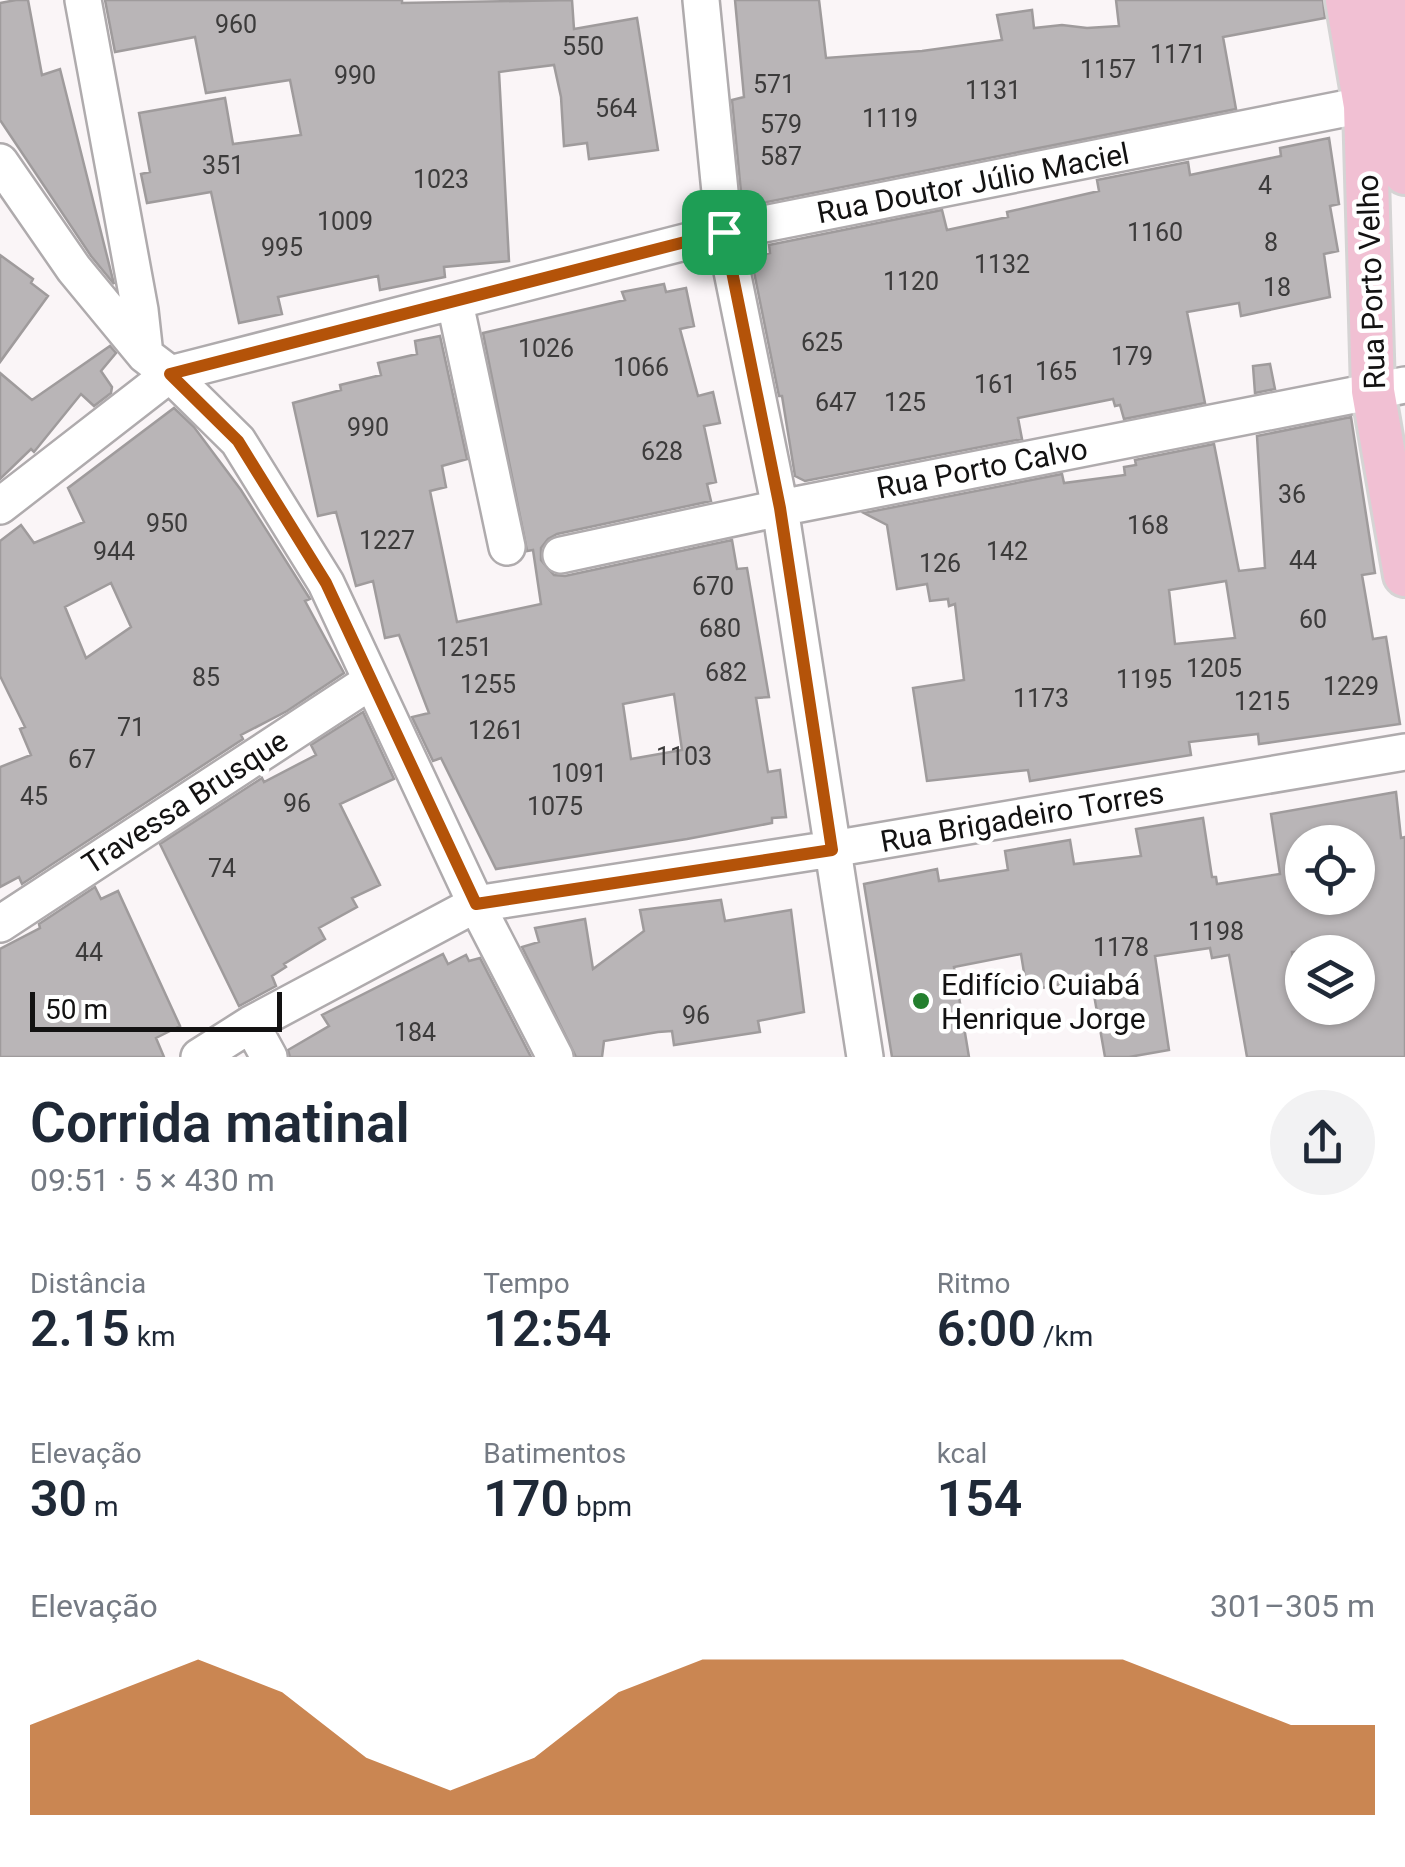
<!DOCTYPE html>
<html lang="pt">
<head>
<meta charset="utf-8">
<style>
  :root { --surface:#fff; --page:#f2f2f3; --text:#1f2937; --muted:#747a83; --accent:#b45309 }
  body { margin:0; font-family:Roboto,sans-serif; background:var(--page); color:var(--text); height:100vh; display:flex; flex-direction:column; font-size:38px; white-space:nowrap }
  * { box-sizing:border-box; margin:0 }
  p { font-size:32px; color:var(--muted) }
  .icon { flex:none; width:55px; height:55px; fill:none; stroke:currentColor; stroke-width:2; stroke-linecap:round; stroke-linejoin:round }
  .map { position:relative; height:1057px; overflow:hidden }
  .side { display:flex; flex-direction:column; background:var(--surface); flex:1 }
  .side>* { flex:none }
  .controls { position:absolute; left:1285px; top:825px; display:grid; gap:20px }
  .controls a { display:grid; place-items:center; width:90px; height:90px; border-radius:50%; background:var(--surface); box-shadow:0 2px 8px #0004; font-size:50px }
  .scale { position:absolute; left:30px; bottom:25px; width:252px; box-sizing:border-box; padding-left:10px; border:5px solid #131212; border-top:0; font-size:28px; line-height:35px; white-space:nowrap; color:#131212; -webkit-text-stroke:8px #fff; paint-order:stroke }
  .pin { position:absolute; display:grid; place-items:center; width:85px; height:85px; color:#fff; margin:-42px; border-radius:20px; box-shadow:0 5px 15px #0006 }
  .round { display:grid; place-items:center; flex:none; width:105px; height:105px; border-radius:52px; background:var(--page) }
  .head { display:flex; align-items:center; justify-content:space-between; height:170px; padding:0 30px }
  h1 { font-size:55px; font-weight:600; line-height:75px }
  .metrics { display:grid; grid-template-columns:repeat(3,1fr); gap:15px; height:170px; padding:10px 30px }
  .metrics div { display:grid; align-content:center }
  .metrics b { font-size:50px; font-weight:600 }
  .metrics small { font-size:28px; font-weight:400 }
  .metrics p { font-size:28px }
  .chart { height:280px; padding:20px 30px }
  .chart p { display:flex; justify-content:space-between }
  .chart svg { width:100%; height:180px; margin-top:10px; fill:var(--accent); opacity:.7 }
  .map>svg:first-child { display:block }
  .building { fill:#b9b5b7; stroke:#9f9b9c; stroke-width:2.5; fill-rule:evenodd }
  .lines { fill:none; stroke-linecap:round; stroke-linejoin:round }
  .minor-casing { stroke:#afabad; stroke-width:40 }
  .major-casing { stroke:#d5d4d4; stroke-width:48 }
  .minor { stroke:#fff; stroke-width:35 }
  .major { stroke:#f1c0d3; stroke-width:42 }
  .route-casing { stroke:#fff; stroke-width:20 }
  .route { stroke:#b45309; stroke-width:12 }
  .poi-dot { fill:#247f2e; stroke:#fff; stroke-width:4 }
  .labels { text-anchor:middle; dominant-baseline:central; stroke-width:9; stroke-linejoin:round; paint-order:stroke }
  .number-label { font-size:25px; fill:#3c3b3b }
  .street-label { font-size:30px; fill:#131212; stroke:#fff }
  .poi-label { font-size:30px; fill:#131212; stroke:#fff; text-anchor:start }
</style>
</head>
<body>
<div class="map">
<svg width="1405" height="1057" viewBox="0 0 1405 1057">
  <rect width="100%" height="100%" fill="#faf5f7"/>
  <path class="building" d="M16,0H28L42,75L60,69L114,284L91,256L0,120V3Z
    M105,0H402V3L572,0L574,29L637,18L658,150L589,159L587,143L564,146L561,97L554,65L499,72L509,261L444,267L445,277L380,290L378,276L278,297L282,314L239,323L211,192L147,203L141,174L150,172L139,113L225,98L233,144L301,135L290,80L206,93L195,37L115,52Z
    M735,0H819L826,58L922,51L1002,40L997,15L1032,10L1034,28L1062,25L1087,28L1119,26L1116,0H1323L1325,18L1223,37L1236,109L762,203V199L742,202L732,100L744,97Z
    M1329,138L1339,204L1330,206L1338,251L1324,254L1330,297L1241,316L1239,303L1187,312L1205,403L1124,419L1120,405L1115,406L1113,399L1018,418L1022,439L805,481L795,476L782,396H779L751,257L770,253L769,245L942,210L947,230L1008,217L1007,212L1099,191L1097,180L1188,162L1190,175L1281,156L1280,148Z
    M0,255L33,279L31,283L48,296L0,362Z
    M664,284L666,292L686,288L694,326L680,329L698,396L713,392L720,423L704,426L716,482L707,484L711,501L557,534L548,539L541,548V560L554,575L565,576L732,540L737,569L747,568L769,697L756,698L768,772L780,770L786,817L772,818V823L687,839L496,869L441,758L433,761L412,717L429,713L399,635L385,638L373,581L356,586L336,512L318,516L293,403L341,390L340,385L381,375L378,363L417,354L415,341L440,336L467,459L442,466L446,487L430,491L457,622L541,604L533,550L527,551L483,333L625,300L622,292ZM674,694L682,750L631,759L623,704Z
    M110,346L116,353L101,371L112,387L111,393L94,406L81,394L34,452L31,449L0,479V373L32,400Z
    M1270,364L1275,389L1255,393L1253,366Z
    M174,408L194,427L241,490L310,599L305,601L344,673L287,711L241,735L243,739L22,884L19,877L0,887V767L31,755L20,729L25,727L0,676V541L21,525L34,543L84,522L68,488ZM111,583L131,627L86,658L65,607Z
    M1351,417L1375,573L1362,575L1373,639L1386,637L1400,724L1259,744L1258,734L1189,742L1191,755L1030,781L1028,770L927,781L913,688L964,680L955,604L949,606L948,599L930,601L927,584L897,589L887,525L864,513L1062,474L1064,483L1125,475L1124,467L1136,465L1135,460L1214,444L1239,571L1265,568L1257,436ZM1226,581L1235,638L1175,644L1169,590Z
    M363,712L394,779L340,804L380,885L352,898L357,907L319,928L325,939L284,964L286,967L272,976L276,986L239,1006L160,844L262,778L264,782L316,755L311,745Z
    M1396,792L1401,838L1405,837V1057H1247L1229,955L1212,958L1210,948L1155,956L1169,1050L1129,1057H1105L1091,978L1027,991L1021,954L954,967L969,1057H892L864,884L937,869L939,881L1008,870L1005,851L1070,840L1074,864L1141,856L1136,829L1203,818L1212,877H1216L1217,884L1280,874L1271,814ZM1302,842H1358V898H1302ZM1292,952H1358V1008H1301Z
    M95,887L101,899L118,891L180,1026L156,1038L164,1057H0V949L40,928L39,924Z
    M721,900L725,921L791,910L804,1012L758,1021L760,1032L674,1045L672,1031L658,1032L604,1041L602,1057H576L522,947L539,942L535,928L585,919L593,969L644,931L640,910Z
    M443,954L448,964L466,955L469,961L480,958L531,1057H290L288,1050L329,1026L322,1015Z"/>
  <g class="lines">
    <defs>
      <path id="minor" d="M83,0L140,310L145,355
        M701,0L724,232L780,508L865,1057
        M0,162L74,269L145,355L170,374L238,441L326,583L476,904L555,1057
        M455,303L507,547
        M0,506L170,374L724,232L1388,100
        M561,555L780,508L1405,385
        M0,924L371,681
        M251,1024L269,1057
        M199,1057L251,1024L476,904L832,849L1405,752"/>
      <path id="major" d="M1347,0L1365,106L1373,391L1405,575
        M1385,0L1399,97L1405,173"/>
    </defs>
    <use href="#minor" class="minor-casing"/>
    <use href="#major" class="major-casing"/>
    <use href="#minor" class="minor"/>
    <use href="#major" class="major"/>
  </g>
  <g class="lines">
    <defs>
      <path id="route" d="M724,232L780,508L832,850L476,904L326,583L238,441L170,374Z"/>
    </defs>
    <use href="#route" class="route-casing"/>
    <use href="#route" class="route"/>
  </g>
  <circle class="poi-dot" cx="921" cy="1001" r="10"/>
  <g class="labels">
    <g class="number-label">
      <text x="236" y="24">960</text>
      <text x="583" y="46">550</text>
      <text x="1178" y="54">1171</text>
      <text x="1108" y="69">1157</text>
      <text x="355" y="75">990</text>
      <text x="774" y="84">571</text>
      <text x="993" y="90">1131</text>
      <text x="616" y="108">564</text>
      <text x="890" y="118">1119</text>
      <text x="781" y="124">579</text>
      <text x="781" y="156">587</text>
      <text x="223" y="165">351</text>
      <text x="441" y="179">1023</text>
      <text x="1265" y="185">4</text>
      <text x="345" y="221">1009</text>
      <text x="1155" y="232">1160</text>
      <text x="1271" y="242">8</text>
      <text x="282" y="247">995</text>
      <text x="1002" y="264">1132</text>
      <text x="911" y="281">1120</text>
      <text x="1277" y="287">18</text>
      <text x="822" y="342">625</text>
      <text x="546" y="348">1026</text>
      <text x="1132" y="356">179</text>
      <text x="641" y="367">1066</text>
      <text x="1056" y="371">165</text>
      <text x="995" y="384">161</text>
      <text x="836" y="402">647</text>
      <text x="905" y="402">125</text>
      <text x="368" y="427">990</text>
      <text x="662" y="451">628</text>
      <text x="1292" y="494">36</text>
      <text x="167" y="523">950</text>
      <text x="1148" y="525">168</text>
      <text x="387" y="540">1227</text>
      <text x="114" y="551">944</text>
      <text x="1007" y="551">142</text>
      <text x="1303" y="560">44</text>
      <text x="940" y="563">126</text>
      <text x="713" y="586">670</text>
      <text x="1313" y="619">60</text>
      <text x="720" y="628">680</text>
      <text x="464" y="647">1251</text>
      <text x="1214" y="668">1205</text>
      <text x="726" y="672">682</text>
      <text x="206" y="677">85</text>
      <text x="1144" y="679">1195</text>
      <text x="488" y="684">1255</text>
      <text x="1351" y="686">1229</text>
      <text x="1041" y="698">1173</text>
      <text x="1262" y="701">1215</text>
      <text x="131" y="727">71</text>
      <text x="496" y="730">1261</text>
      <text x="684" y="756">1103</text>
      <text x="82" y="759">67</text>
      <text x="579" y="773">1091</text>
      <text x="34" y="796">45</text>
      <text x="297" y="803">96</text>
      <text x="555" y="806">1075</text>
      <text x="222" y="868">74</text>
      <text x="1216" y="931">1198</text>
      <text x="1121" y="947">1178</text>
      <text x="89" y="952">44</text>
      <text x="696" y="1015">96</text>
      <text x="415" y="1032">184</text>
    </g>
    <g class="street-label">
      <text transform="translate(973 183) rotate(-11)">Rua Doutor Júlio Maciel</text>
      <text transform="translate(1371 282) rotate(-92)">Rua Porto Velho</text>
      <text transform="translate(982 468) rotate(-11)">Rua Porto Calvo</text>
      <text transform="translate(185 802) rotate(-33)">Travessa Brusque</text>
      <text transform="translate(1022 817) rotate(-10)">Rua Brigadeiro Torres</text>
    </g>
    <g class="poi-label">
      <text x="941" y="984">Edifício Cuiabá<tspan x="941" dy="34">Henrique Jorge</tspan></text>
    </g>
  </g>
</svg>
<div class="controls">
<a><svg class="icon" aria-label="locate" viewBox="0 0 24 24"><circle cx="12" cy="12" r="6"/><path d="M12 2v4M12 18v4M2 12h4M18 12h4"/></svg></a>
<a><svg class="icon" aria-label="layers" viewBox="0 0 24 24"><path d="M12 4l9 5-9 5-9-5zM3 14l9 5 9-5"/></svg></a>
</div>
<div class="scale">50 m</div>
<div class="pin" style="left:724px;top:232px;background:#1e9e55"><svg class="icon" aria-label="arrive" viewBox="0 0 24 24"><path d="M6 21V4h12l-3 4 3 4H6"/></svg></div>
</div>
<section class="side">
<div class="head"><div><h1>Corrida matinal</h1><p>09:51 · 5 × 430 m</p></div><a class="round"><svg class="icon" aria-label="share" viewBox="0 0 24 24"><path d="M12 15V3M7 8l5-5 5 5M5 13v7h14v-7"/></svg></a></div>
<div class="metrics">
<div><p>Distância</p><b>2.15<small> km</small></b></div>
<div><p>Tempo</p><b>12:54</b></div>
<div><p>Ritmo</p><b>6:00<small> /km</small></b></div>
</div>
<div class="metrics">
<div><p>Elevação</p><b>30<small> m</small></b></div>
<div><p>Batimentos</p><b>170<small> bpm</small></b></div>
<div><p>kcal</p><b>154</b></div>
</div>
<div class="chart"><p><span>Elevação</span>301–305 m</p>
<svg viewBox="0 0 160 44" preserveAspectRatio="none"><path d="M0 44V22L10 14L20 6L30 14L40 30L50 38L60 30L70 14L80 6L90 6L100 6L110 6L120 6L130 6L140 14L150 22L160 22V44z"/></svg>
</div>
</section>
</body>
</html>
